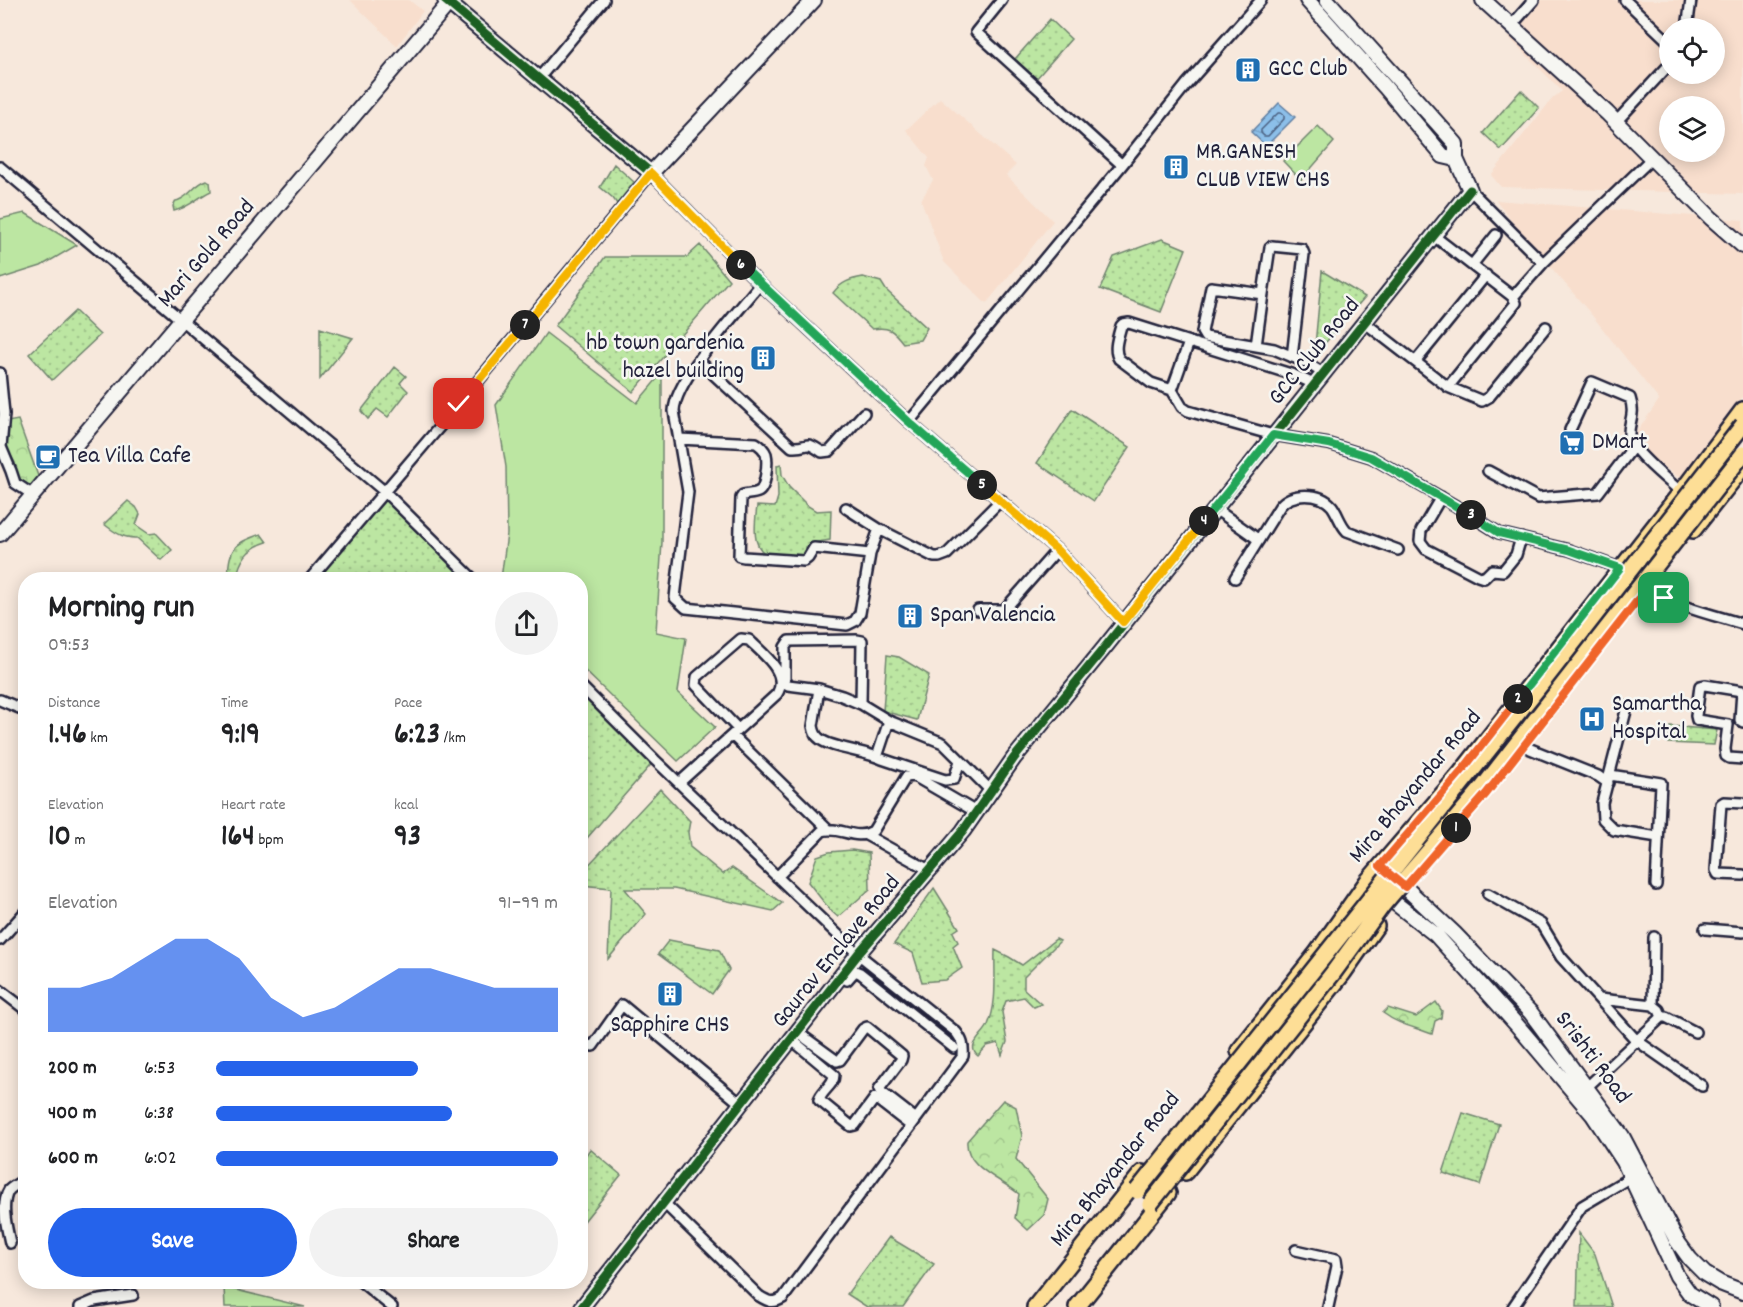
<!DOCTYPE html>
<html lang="en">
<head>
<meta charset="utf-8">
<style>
  :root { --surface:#fff; --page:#f2f2f2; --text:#202124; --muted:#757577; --accent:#2563eb }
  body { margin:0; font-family:Dekko,sans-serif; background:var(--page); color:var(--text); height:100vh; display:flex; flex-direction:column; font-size:22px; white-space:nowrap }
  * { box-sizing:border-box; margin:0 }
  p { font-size:20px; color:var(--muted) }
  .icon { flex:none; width:33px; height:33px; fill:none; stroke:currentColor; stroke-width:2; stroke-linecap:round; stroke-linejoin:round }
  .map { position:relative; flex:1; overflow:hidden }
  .drawer { position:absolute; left:18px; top:572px; width:570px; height:717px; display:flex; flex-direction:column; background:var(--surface); border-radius:24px; box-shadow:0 3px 15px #0003 }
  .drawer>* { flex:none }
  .fabs { position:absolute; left:1659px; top:18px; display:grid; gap:12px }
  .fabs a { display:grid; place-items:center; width:66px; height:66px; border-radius:50%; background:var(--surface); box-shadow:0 3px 15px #0003; font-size:30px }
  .pin { position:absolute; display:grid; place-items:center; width:51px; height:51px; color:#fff; margin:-26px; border-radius:12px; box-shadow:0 3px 9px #0006 }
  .km { position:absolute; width:30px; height:30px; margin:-15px; border-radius:50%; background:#222; color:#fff; font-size:16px; line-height:30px; text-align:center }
  .round { display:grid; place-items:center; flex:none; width:63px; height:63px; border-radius:32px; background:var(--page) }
  .headline { display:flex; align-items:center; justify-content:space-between; height:102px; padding:0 30px }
  h1 { font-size:33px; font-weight:700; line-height:45px }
  .metrics { display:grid; grid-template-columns:repeat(3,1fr); gap:9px; height:102px; padding:6px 30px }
  .metrics div { display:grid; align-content:center }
  .metrics b { font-size:30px; font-weight:700 }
  .metrics small { font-size:16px; font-weight:400 }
  .metrics p { font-size:16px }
  .chart { height:168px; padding:12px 30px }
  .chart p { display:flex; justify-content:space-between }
  .chart svg { width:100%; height:108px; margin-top:6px; fill:var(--accent); opacity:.7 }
  .primary-button { display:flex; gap:12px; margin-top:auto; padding:12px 30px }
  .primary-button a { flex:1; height:69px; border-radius:36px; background:var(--accent); color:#fff; font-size:24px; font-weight:700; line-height:69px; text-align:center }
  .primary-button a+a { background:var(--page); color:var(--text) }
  ul { padding:0 30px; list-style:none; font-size:20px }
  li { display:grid; grid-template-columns:96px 72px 1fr; align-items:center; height:45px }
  li i { height:15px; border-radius:8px; background:var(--accent) }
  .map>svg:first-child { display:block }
  .built { fill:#f8decd; fill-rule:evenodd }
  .grass { fill:#bce6a2; stroke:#6f846e; stroke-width:1.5 }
  .forest { fill:url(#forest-crowns); stroke:#6f846e; stroke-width:1.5 }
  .park { fill:url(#park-dots); stroke:#6f846e; stroke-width:1.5 }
  .water { fill:url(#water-ripples); stroke:#6280a3; stroke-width:1.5 }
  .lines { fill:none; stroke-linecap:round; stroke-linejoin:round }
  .shore { stroke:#4c6181; stroke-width:1.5 }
  .street-casing { stroke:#22223b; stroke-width:14 }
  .secondary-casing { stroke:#22223b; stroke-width:18 }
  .primary-casing { stroke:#22223b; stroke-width:20 }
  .street { stroke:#f6f6f2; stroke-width:9 }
  .secondary { stroke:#f6f6f2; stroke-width:14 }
  .primary { stroke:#fdde96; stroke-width:15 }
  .primary-bridge-casing { stroke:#22223b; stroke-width:20; stroke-linecap:butt }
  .primary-bridge { stroke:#fdde96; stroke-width:15 }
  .cycleway-casing { stroke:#f6f6f2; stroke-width:13 }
  .cycleway { stroke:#1b5e20; stroke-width:9 }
  .split-1-casing { stroke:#fff; stroke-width:12 }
  .split-2-casing { stroke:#fff; stroke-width:12 }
  .split-3-casing { stroke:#fff; stroke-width:12 }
  .split-4-casing { stroke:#fff; stroke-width:12 }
  .split-5-casing { stroke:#fff; stroke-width:12 }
  .split-6-casing { stroke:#fff; stroke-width:12 }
  .split-7-casing { stroke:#fff; stroke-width:12 }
  .split-8-casing { stroke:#fff; stroke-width:12 }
  .split-1 { stroke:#f0652b; stroke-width:8 }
  .split-2 { stroke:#f0652b; stroke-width:8 }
  .split-3 { stroke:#22a559; stroke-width:8 }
  .split-4 { stroke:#22a559; stroke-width:8 }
  .split-5 { stroke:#f5b400; stroke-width:8 }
  .split-6 { stroke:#22a559; stroke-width:8 }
  .split-7 { stroke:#f5b400; stroke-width:8 }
  .split-8 { stroke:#f5b400; stroke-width:8 }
  .labels { text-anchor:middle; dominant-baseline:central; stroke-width:5; stroke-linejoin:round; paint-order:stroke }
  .poi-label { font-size:24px; fill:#22223b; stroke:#f6f6f2; text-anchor:start }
  .street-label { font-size:24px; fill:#22223b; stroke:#f6f6f2 }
</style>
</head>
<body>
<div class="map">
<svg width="1743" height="1307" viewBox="0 0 1743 1307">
  <defs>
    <pattern id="forest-crowns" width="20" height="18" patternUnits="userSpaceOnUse" patternTransform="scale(1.5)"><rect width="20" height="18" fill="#bce6a2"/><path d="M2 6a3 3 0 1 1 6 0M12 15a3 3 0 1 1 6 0" fill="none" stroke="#a1c58c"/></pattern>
    <pattern id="park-dots" width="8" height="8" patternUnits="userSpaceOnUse" patternTransform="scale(1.5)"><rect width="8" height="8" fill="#bce6a2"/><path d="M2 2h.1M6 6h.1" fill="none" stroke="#a1c58c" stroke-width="1.8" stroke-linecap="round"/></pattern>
    <pattern id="water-ripples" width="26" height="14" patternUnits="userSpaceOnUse" patternTransform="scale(1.5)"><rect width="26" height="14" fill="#8cbfe9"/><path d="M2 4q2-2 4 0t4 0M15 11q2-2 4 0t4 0" fill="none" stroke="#78a4c9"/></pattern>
  </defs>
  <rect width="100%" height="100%" fill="#f7e8dc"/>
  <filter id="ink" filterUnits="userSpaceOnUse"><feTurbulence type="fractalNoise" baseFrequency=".0167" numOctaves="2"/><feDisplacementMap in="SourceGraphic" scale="12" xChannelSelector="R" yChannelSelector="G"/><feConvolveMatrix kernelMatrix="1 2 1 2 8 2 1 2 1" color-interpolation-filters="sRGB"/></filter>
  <g filter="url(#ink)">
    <path class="built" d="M350,0H409L423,11L397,46Z
      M1539,0H1743V194L1501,187L1491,175L1553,98L1562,91L1509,38ZM1670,28H1714V74H1670ZM1670,106H1714V152H1670Z
      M940,98L1016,165L1006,175L1053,221L986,304L944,262L921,200L933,180L926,166L929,158L906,130Z
      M1496,200L1743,220V396L1681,479L1635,446L1632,439L1659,400L1591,314L1513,223Z"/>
    <path class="grass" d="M1318,126L1334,142L1301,180L1283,161Z
      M25,213L77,245L41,266L0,279V219Z
      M546,333L637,403L662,373V542L656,632L686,638L678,692L715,727L678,761L581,667L580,579H501L507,534L506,467L496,405Z
      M224,1287L305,1307H225Z"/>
    <path class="forest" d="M207,180L210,182L211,191C196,198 191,207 174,211L173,206C178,197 172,204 181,199C191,194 195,184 207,180Z
      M18,420L38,476L31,487H25L17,483L15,474V463L2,440L8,436L7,422Z
      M1436,1002L1442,1011L1441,1018L1435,1021L1432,1034C1414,1027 1399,1025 1383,1013L1388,1008L1416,1017Z
      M1003,1100L1016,1107L1022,1136L1016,1159L1048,1199L1044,1215L1028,1230L1015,1218L1019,1194C1001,1179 965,1167 967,1141Z"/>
    <path class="park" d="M1050,19L1071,39L1036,79L1015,59Z
      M1521,90L1539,108L1501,150L1483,133Z
      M614,164L634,182L617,204L613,198L600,187Z
      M1162,239L1186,249L1161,312L1100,289L1114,257Z
      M700,245L729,280L633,392L555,326L605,257H687Z
      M1322,271L1365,297L1314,356Z
      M863,277L881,282L886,290L927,328L920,340L903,343C893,330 889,326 872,329L833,293C841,282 851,279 863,277Z
      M75,311L100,335L52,380L29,354Z
      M320,328L353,338L320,379Z
      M395,367L406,376L400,383L408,391L388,417L377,409L368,419L361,411Z
      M1072,409L1130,447L1094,501L1037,463Z
      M781,464L782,475L789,487L808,506L816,511L831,510L830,540L812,543L806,547L805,556C796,557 785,559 776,557C749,554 755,525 757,506L775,507L778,497L777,465Z
      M385,492L473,579H310Z
      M128,501L136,507L140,514L136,525L149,534L156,533L172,550L161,560L137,538C124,539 114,532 104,524Z
      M261,534L267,542C247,548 240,560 236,579H228C229,549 232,544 261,534Z
      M887,655L899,657L929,675L917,720L883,711Z
      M581,686L655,760L581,845Z
      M1670,726L1717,730L1714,745L1668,743Z
      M660,789L690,821L688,832L690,847L723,874L732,868L782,903L773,911L674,889H625L646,914L608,959L611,888L581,885V873Z
      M852,850L869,853L870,889L838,917L830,910L808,882L817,856L829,852Z
      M934,888L959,928L953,932L958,942L953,946L962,968L945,980L922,982L913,953L894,944Z
      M1056,939L1060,941L1024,977V989L1041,1004L1034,1007L1024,997L1006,1001L1002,1012L1007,1042L1002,1055L998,1043L987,1046L978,1056C965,1046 984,1035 988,1025C998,1002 994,975 995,950L1009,957L1022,965Z
      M669,940L719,950L729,970L712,994L658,954Z
      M1463,1113L1499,1124L1480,1185L1443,1173Z
      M590,1149L621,1175L581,1225V1162Z
      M1579,1233L1595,1254L1612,1307H1577Z
      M889,1237L934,1264L903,1307H867L847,1294Z"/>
    <path class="water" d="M1279,103L1295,117L1266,146L1251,132Z"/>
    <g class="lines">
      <path class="shore" d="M1278,113H1281L1284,115V119L1268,136H1264L1261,133V130Z"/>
      <defs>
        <path id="street" d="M1002,0L976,32L1122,165
          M1625,0L1670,43
          M1511,26L1534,0
          M1687,28L1691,0
          M539,78L604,0
          M1616,122L1670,64
          M0,167L385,492L473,579
          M1470,190L1543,263L1652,158
          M1434,236L1513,297L1516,303L1448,387
          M1472,265L1496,235
          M760,284C739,311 675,379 674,411L688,492L676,589L675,598L686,608L847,625L855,621L860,613L870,554L879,529L934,557H939L947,554L1001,500
          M1263,294L1270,247L1272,246L1302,249L1304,254L1292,357
          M1513,297L1543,263
          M1364,322L1448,387L1482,401L1489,397L1546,327
          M1256,346L1263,294L1211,287L1202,332L1205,337L1274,349L1305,362L1323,373
          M698,360L792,447C811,448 803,439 822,452L830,451L864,413
          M1416,361L1486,275
          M0,373L4,414L1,447L11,471L15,483L33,495
          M1314,384L1294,375L1129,323L1123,324L1121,326C1118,337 1113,350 1119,359L1151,383L1172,390L1182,407L1188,411L1273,435L1329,444L1371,457L1456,506L1499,533L1569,550L1620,568
          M1172,390L1189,342
          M909,422L1122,165L1186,85L1261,0
          M1570,430L1592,382L1630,398C1636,416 1628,421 1629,436C1630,450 1670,482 1681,492
          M679,439L756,443C761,446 764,449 766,454C768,462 766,489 758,492C754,494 747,494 743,495L741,498L739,556L744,557L804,561L808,558L814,548L870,554
          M1488,471L1538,498L1598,493L1633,447
          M1441,497L1421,531L1420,541L1426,549L1478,576L1484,578L1492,570L1503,571L1516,555L1521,538
          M846,508L879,529
          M1214,508L1259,540
          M1235,578L1280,506C1291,492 1320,492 1332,506C1338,514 1340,524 1347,531L1398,550
          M310,579L459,404L651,173L760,284L909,422L1057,550L1123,622
          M1647,588C1677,607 1710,614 1743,624
          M978,610H1004L1057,550
          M580,685L655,760L858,954L956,1032C962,1040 964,1045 963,1056L783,1298C773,1304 769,1302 759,1296L664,1203
          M819,689L813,726C814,731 815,736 820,739C830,748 866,751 882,759L945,780L954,779L960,761
          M0,700L24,710
          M861,704L862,641L857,640L789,641L785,647V682L788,685L819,689L842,696L861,704L889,721L943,743L991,791
          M1627,707L1602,803L1603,819L1614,830L1658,837
          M1743,722L1740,720L1742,691L1705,685L1700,686L1696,716L1697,720L1728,725L1725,749L1726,756L1729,758L1743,759
          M732,735L777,694C790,673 762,653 749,640L741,639L697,677L696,685L738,729
          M1523,746L1598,776L1608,783
          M877,757L889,721
          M1610,775L1661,783L1656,885
          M680,782L732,735L828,829
          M1743,803L1724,802L1721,804L1716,870L1718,874L1743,875
          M866,835L929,870
          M777,877L822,831C839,825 855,842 873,831L906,777L914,776L976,812
          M1488,894L1541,924L1561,957L1636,1040L1702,1086
          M1705,929L1743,932
          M0,940L26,911
          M841,976L847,980L855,971L860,973L954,1048
          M0,990L26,1010
          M1600,999L1653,1005L1659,1010L1662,1017
          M1653,1005L1654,937
          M797,1032L837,1061L840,1060L863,1029L867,1027L902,1056L901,1060L879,1089L880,1091L916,1119
          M791,1039L834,1075C834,1085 822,1090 819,1100L851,1126L855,1125L875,1098L911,1126
          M580,1044L593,1046L622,1005L741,1104
          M1587,1087L1662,1017H1666L1695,1032
          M10,1243C7,1228 0,1204 9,1190C13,1186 21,1182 26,1179
          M1296,1250L1336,1259L1337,1266L1328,1307
          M360,1281L392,1307
          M80,1307L94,1301L133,1295
          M1513,1307L1582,1206L1631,1177"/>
        <path id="secondary" d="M445,0L651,173L814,0
          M1307,0L1385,87L1443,156L1456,159
          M1483,0L1607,113L1711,218L1743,246
          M0,534C149,357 300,180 449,3
          M1394,877L1454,933L1531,1013L1622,1136L1677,1241L1690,1259L1705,1274L1720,1283L1743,1292
          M1381,892L1436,935L1516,1024L1593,1115L1624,1162L1677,1276L1690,1294L1711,1307
          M582,1307L858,954L963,831L1014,758L1105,647L1470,190L1456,159V144L1327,0"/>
        <path id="primary" d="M1693,530L1743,467
          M1239,1051L1317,953L1367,882L1461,773L1686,486L1743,410
          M1185,1172L1343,973L1376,926
          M1035,1307L1142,1173
          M1077,1307L1168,1193"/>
      </defs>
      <use href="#street" class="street-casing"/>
      <use href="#secondary" class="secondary-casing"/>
      <use href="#primary" class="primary-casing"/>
      <use href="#street" class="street"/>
      <use href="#secondary" class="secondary"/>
      <use href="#primary" class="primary"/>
      <defs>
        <path id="primary-bridge" d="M1137,1191L1545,679L1743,425
          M1150,1204L1333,973L1382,906L1483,787L1743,454"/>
      </defs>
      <use href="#primary-bridge" class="primary-bridge-casing"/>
      <use href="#primary-bridge" class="primary-bridge"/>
      <defs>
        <path id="cycleway" d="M445,0L651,173L760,284L909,422L1057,550L1123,622
          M582,1307L858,954L963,831L1014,758L1105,647L1470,190"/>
      </defs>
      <use href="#cycleway" class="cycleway-casing"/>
      <use href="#cycleway" class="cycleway"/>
    </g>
  </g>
  <g class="lines" filter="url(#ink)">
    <defs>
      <path id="split-1" d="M1456,828L1486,794L1647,588L1664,598"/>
      <path id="split-2" d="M1456,828L1405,887L1380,866L1461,772L1518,699"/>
      <path id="split-3" d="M1471,515L1499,533L1569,550L1620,568L1518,699"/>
      <path id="split-4" d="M1204,521L1273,435L1329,444L1371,457L1471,515"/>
      <path id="split-5" d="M982,485L1057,550L1123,622L1204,521"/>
      <path id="split-6" d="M741,265L909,422L982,485"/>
      <path id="split-7" d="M525,325L651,173L741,265"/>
      <path id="split-8" d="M459,404L525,325"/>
    </defs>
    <use href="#split-1" class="split-1-casing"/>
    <use href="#split-2" class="split-2-casing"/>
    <use href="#split-3" class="split-3-casing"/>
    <use href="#split-4" class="split-4-casing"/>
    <use href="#split-5" class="split-5-casing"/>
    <use href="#split-6" class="split-6-casing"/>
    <use href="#split-7" class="split-7-casing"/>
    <use href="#split-8" class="split-8-casing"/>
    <use href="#split-1" class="split-1"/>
    <use href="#split-2" class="split-2"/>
    <use href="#split-3" class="split-3"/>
    <use href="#split-4" class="split-4"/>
    <use href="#split-5" class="split-5"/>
    <use href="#split-6" class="split-6"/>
    <use href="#split-7" class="split-7"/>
    <use href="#split-8" class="split-8"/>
  </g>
  <defs>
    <symbol id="building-square" viewBox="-11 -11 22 22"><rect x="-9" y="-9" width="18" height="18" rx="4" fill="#1f6fb2" stroke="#f6f6f2"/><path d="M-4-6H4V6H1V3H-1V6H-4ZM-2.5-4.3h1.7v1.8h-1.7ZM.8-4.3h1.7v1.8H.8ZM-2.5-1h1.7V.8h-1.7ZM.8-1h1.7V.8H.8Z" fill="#fff"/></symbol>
    <symbol id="supermarket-square" viewBox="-11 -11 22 22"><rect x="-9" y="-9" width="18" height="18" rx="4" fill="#1f6fb2" stroke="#f6f6f2"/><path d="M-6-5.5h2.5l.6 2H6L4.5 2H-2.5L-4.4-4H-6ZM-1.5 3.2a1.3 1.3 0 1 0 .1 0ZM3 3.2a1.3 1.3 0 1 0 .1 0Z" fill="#fff"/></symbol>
    <symbol id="cafe-square" viewBox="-11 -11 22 22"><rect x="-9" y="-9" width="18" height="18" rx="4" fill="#1f6fb2" stroke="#f6f6f2"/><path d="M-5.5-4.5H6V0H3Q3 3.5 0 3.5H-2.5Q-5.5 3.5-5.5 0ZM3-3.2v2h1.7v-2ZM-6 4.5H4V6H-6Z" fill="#fff"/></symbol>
    <symbol id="hospital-square" viewBox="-11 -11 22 22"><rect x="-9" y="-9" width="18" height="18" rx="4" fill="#1f6fb2" stroke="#f6f6f2"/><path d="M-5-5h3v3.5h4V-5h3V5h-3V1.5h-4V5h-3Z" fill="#fff"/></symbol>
  </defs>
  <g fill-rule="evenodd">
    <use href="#building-square" x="1233" y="55" width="30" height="30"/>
    <use href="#building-square" x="1161" y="152" width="30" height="30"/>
    <use href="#building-square" x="748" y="343" width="30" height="30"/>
    <use href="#supermarket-square" x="1557" y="428" width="30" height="30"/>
    <use href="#cafe-square" x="33" y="442" width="30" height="30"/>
    <use href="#building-square" x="895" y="601" width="30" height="30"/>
    <use href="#hospital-square" x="1577" y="704" width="30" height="30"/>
    <use href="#building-square" x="655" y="979" width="30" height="30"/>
  </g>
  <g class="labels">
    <g class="poi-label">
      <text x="1268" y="70">GCC Club</text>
      <text x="1196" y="153">MR.GANESH<tspan x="1196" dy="28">CLUB VIEW CHS</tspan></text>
      <text x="744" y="344" text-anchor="end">hb town gardenia<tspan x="744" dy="28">hazel building</tspan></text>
      <text x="1592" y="443">DMart</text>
      <text x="68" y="457">Tea Villa Cafe</text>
      <text x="930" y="616">Span Valencia</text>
      <text x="1612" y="705">Samartha<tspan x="1612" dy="28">Hospital</tspan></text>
      <text x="670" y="1026" text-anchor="middle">Sapphire CHS</text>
    </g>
    <g class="street-label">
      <text transform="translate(207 254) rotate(-49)">Mari Gold Road</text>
      <text transform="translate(1315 352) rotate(-51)">GCC Club Road</text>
      <text transform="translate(1416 787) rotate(-50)">Mira Bhayandar Road</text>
      <text transform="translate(837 952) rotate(-51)">Gaurav Enclave Road</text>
      <text transform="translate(1592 1058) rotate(53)">Srishti Road</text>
      <text transform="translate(1116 1170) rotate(-51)">Mira Bhayandar Road</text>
    </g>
  </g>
</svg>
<div class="fabs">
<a><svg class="icon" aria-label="locate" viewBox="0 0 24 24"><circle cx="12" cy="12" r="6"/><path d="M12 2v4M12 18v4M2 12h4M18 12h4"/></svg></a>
<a><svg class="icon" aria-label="layers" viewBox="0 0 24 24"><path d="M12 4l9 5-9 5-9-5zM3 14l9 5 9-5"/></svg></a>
</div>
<div class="pin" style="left:1664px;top:598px;background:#1e9e55"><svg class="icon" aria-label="arrive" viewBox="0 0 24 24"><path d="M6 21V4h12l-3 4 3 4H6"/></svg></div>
<div class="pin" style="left:459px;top:404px;background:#d93025"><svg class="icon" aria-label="check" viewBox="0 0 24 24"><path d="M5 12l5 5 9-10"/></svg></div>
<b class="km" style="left:1456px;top:828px">1</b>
<b class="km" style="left:1518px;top:699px">2</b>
<b class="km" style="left:1471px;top:515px">3</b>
<b class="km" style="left:1204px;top:521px">4</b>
<b class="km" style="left:982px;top:485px">5</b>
<b class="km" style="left:741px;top:265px">6</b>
<b class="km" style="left:525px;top:325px">7</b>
<section class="drawer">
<div class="headline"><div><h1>Morning run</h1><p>09:53</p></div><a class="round"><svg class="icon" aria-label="share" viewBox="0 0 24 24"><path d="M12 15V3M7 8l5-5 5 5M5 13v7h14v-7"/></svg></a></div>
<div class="metrics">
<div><p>Distance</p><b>1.46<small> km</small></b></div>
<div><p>Time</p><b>9:19</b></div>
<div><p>Pace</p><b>6:23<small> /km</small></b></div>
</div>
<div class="metrics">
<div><p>Elevation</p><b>10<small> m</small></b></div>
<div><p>Heart rate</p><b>164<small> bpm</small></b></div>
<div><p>kcal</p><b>93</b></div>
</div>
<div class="chart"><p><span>Elevation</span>91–99 m</p>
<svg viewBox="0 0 160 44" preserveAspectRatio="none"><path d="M0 44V26L10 26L20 22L30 14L40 6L50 6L60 14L70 30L80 38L90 34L100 26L110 18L120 18L130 22L140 26L150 26L160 26V44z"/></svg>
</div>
<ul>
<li><b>200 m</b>6:53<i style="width:59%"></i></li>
<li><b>400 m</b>6:38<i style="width:69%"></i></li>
<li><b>600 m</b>6:02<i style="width:100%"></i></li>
</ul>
<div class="primary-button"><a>Save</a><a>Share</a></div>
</section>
</div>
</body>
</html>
